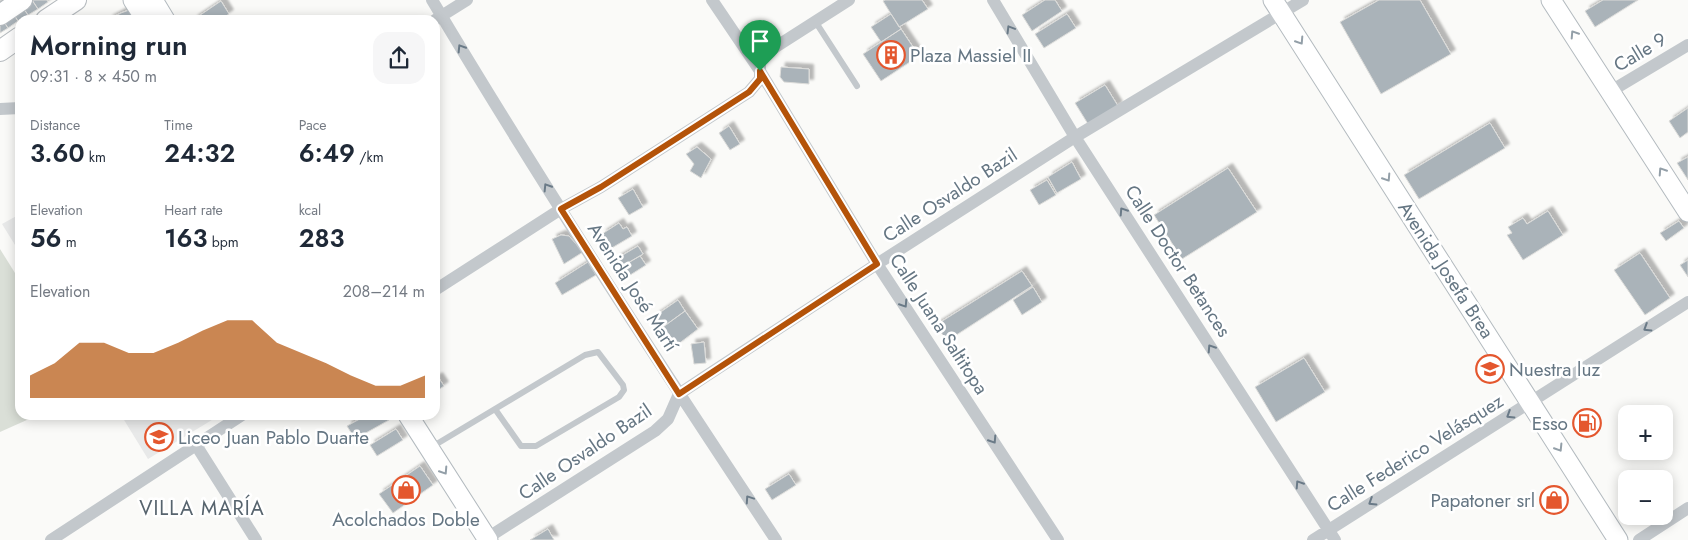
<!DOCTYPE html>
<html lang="en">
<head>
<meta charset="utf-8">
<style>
  :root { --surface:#fff; --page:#f6f6f7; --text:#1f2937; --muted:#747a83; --accent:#b45309 }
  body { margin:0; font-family:Jost,sans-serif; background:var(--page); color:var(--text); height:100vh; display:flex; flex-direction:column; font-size:19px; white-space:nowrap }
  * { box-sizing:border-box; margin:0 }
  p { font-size:16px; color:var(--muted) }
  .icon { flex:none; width:28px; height:28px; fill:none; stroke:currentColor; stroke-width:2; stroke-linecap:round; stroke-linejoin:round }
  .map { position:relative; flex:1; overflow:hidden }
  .details { position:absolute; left:15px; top:15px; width:425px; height:405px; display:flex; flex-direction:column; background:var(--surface); border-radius:15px; box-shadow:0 2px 12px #0003 }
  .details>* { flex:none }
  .controls { position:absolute; left:1618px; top:405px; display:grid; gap:10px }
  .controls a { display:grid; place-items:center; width:55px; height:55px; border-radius:10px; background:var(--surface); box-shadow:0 2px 12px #0003; font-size:25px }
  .pin { position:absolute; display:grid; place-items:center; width:42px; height:42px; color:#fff; margin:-51px -21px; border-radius:50% 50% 50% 0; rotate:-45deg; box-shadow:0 0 5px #0007 }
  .pin .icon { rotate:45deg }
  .round { display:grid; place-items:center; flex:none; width:52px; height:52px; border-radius:15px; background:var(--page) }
  .headline { display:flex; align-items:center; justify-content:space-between; height:85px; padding:0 15px }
  h1 { font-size:28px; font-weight:600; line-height:38px }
  .metrics { display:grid; grid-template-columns:repeat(3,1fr); gap:8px; height:85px; padding:5px 15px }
  .metrics div { display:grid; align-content:center }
  .metrics b { font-size:25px; font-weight:600 }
  .metrics small { font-size:14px; font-weight:400 }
  .metrics p { font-size:14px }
  .chart { height:140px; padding:10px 15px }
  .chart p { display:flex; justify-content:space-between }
  .chart svg { width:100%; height:90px; margin-top:5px; fill:var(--accent); opacity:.7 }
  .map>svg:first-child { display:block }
  .built { fill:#e8e9e9 }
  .green { fill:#dadfd7 }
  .building { fill:#aab3b9; stroke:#dcdcda; filter:url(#shadow) }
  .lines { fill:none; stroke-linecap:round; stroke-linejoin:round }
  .secondary-casing { stroke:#b3babf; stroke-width:21 }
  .primary-casing { stroke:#b5babe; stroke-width:22 }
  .lane { stroke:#c3c8cc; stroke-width:6 }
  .street { stroke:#c3c8cc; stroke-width:12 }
  .secondary { stroke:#fff; stroke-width:19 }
  .primary { stroke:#fff; stroke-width:20 }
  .oneway { stroke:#6a7a87 }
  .oneway2 { stroke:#939fa8 }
  .route-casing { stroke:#fff; stroke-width:10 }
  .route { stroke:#b45309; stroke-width:6 }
  .labels { text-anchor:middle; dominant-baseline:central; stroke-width:5; stroke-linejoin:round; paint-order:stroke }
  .street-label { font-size:19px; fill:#657683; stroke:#fff }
  .poi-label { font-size:19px; fill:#657683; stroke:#fff; text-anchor:start }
  .neighbourhood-label { font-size:20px; letter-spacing:1px; fill:#57646e; stroke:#fff }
</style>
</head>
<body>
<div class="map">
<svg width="1688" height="540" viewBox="0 0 1688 540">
  <defs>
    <filter id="shadow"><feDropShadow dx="4.5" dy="-4.5" stdDeviation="1" flood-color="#0004"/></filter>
  </defs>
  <rect width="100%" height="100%" fill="#fafaf8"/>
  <path class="built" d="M20,214V253L2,224Z
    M121,415H220L148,459Z"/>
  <path class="green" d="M0,249L20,281V415H38L0,432Z"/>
  <path class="building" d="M0,0H4L18,21L8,28L0,16Z
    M4,0H18L28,15L18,21Z
    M18,0H32L38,9L28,15Z
    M32,0H47L48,2L38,9Z
    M885,0H922L928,9L899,27L883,1Z
    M1045,0H1055L1062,11L1032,31L1022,15Z
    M1379,0H1420L1451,54L1381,94L1340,22Z
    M1603,0H1638L1595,27L1585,11Z
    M221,1L229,14L220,20H193Z
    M132,9L139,20H108L121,13Z
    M891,14L901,29L881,42L871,27Z
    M1067,14L1076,28L1044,48L1035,34Z
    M0,16L8,28L0,33Z
    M901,29L919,56L881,81L863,54Z
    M781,67L809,69V84L784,82L780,77Z
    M1105,85L1118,106L1088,124L1075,103Z
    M1688,108V132L1680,138L1669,121Z
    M1490,123L1505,148L1419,199L1404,175Z
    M729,126L740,144L730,150L719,133Z
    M697,147L711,159L701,178L690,171L694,164L686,154Z
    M1688,157V180L1677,163Z
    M1072,162L1081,179L1057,193L1048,177Z
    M1228,168L1257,212L1182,259L1154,215Z
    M1047,180L1056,195L1039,205L1030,190Z
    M633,189L643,207L629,215L618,198Z
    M1548,211L1563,235L1523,260L1507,235L1512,233L1508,227L1523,218L1527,224Z
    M1679,221L1684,228L1666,241L1660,233Z
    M619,223L623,229L627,227L632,236L610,249L602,234Z
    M561,235L569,236L583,252L564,264L552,239Z
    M638,246L643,254L621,267L616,259Z
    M1640,253L1670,298L1645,315L1614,270Z
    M640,256L646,265L627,277L621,267Z
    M1688,260V277L1680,265Z
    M588,262L596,275L562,295L555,283Z
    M1022,271L1032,286L947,341L936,325Z
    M1033,287L1042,302L1022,315L1013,300Z
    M678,300L685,311L663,327L655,316Z
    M685,311L698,329L677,345L663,327Z
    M704,342L706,363L694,364L691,344Z
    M1304,358L1325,392L1276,422L1255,387Z
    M438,377L444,386L435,392V379Z
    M367,415H386L389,420L355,439L347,426Z
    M396,429L403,440L377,456L370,445Z
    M420,466L433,485L393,513L379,494Z
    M789,474L796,485L772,500L765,489Z
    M548,529L554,540H530Z"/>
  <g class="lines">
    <defs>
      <path id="secondary" d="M133,0L146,20
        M153,0L165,20
        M1273,0L1618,540
        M1551,0L1688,212
        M408,415L488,540"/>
      <path id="primary" d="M0,15L22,0
        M46,20L76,0
        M0,51L20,37"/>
    </defs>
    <use href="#secondary" class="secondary-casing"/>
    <use href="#primary" class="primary-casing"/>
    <path class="lane" d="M815,21L857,86
      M430,448L585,355L598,352L623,385L624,390L619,397L536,446H521L495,409"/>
    <path class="street" d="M432,0C541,183 658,362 776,540
      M712,0L760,71L877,264L1058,540
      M993,0L1075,137L1335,540
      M435,20L467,0
      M1611,91L1688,45
      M0,109L20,108
      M435,290L561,209L601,187L749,92L760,79V60L763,55L849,0
      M196,445L256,540
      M51,540L242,415
      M484,540L655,431L668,419L679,394L703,378L877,264L1075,137L1303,0
      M1313,540L1688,302
      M1639,540L1688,508"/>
    <use href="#secondary" class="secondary"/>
    <use href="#primary" class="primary"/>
  </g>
  <defs><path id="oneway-chevron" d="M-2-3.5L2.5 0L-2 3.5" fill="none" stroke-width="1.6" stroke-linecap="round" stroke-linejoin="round" transform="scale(1.25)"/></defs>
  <g class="oneway">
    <use href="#oneway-chevron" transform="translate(1010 29) rotate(-121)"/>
    <use href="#oneway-chevron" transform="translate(461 48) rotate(-122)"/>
    <use href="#oneway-chevron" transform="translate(547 187) rotate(-122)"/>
    <use href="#oneway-chevron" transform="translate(1123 211) rotate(-123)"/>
    <use href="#oneway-chevron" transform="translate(904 304) rotate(57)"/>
    <use href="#oneway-chevron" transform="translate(1647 328) rotate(148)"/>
    <use href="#oneway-chevron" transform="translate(1211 348) rotate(-123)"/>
    <use href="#oneway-chevron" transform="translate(1510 415) rotate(148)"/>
    <use href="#oneway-chevron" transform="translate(993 440) rotate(57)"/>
    <use href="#oneway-chevron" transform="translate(1299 484) rotate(-123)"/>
    <use href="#oneway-chevron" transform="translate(749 499) rotate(-124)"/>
    <use href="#oneway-chevron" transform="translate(1372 502) rotate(148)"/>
  </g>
  <g class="oneway2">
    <use href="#oneway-chevron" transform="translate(1574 34) rotate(-123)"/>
    <use href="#oneway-chevron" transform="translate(1300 41) rotate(57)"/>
    <use href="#oneway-chevron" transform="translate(1662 171) rotate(-123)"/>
    <use href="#oneway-chevron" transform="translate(1387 178) rotate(57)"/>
    <use href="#oneway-chevron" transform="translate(1559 448) rotate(58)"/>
    <use href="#oneway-chevron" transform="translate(444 471) rotate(57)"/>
  </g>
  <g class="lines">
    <defs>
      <path id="route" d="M760,71L877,264L679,394L561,209L601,187L749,92L760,79Z"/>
    </defs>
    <use href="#route" class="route-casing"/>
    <use href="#route" class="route"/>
  </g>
  <defs>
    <symbol id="building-ring" viewBox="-11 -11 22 22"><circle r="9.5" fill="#fff" stroke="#e4572e" stroke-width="1.5"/><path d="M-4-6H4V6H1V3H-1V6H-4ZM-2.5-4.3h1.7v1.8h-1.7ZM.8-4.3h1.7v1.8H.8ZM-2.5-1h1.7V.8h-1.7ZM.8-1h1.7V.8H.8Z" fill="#e4572e"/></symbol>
    <symbol id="school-ring" viewBox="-11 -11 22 22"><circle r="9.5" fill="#fff" stroke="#e4572e" stroke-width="1.5"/><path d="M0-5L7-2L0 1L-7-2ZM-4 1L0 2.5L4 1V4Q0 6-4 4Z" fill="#e4572e"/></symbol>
    <symbol id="fuel-ring" viewBox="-11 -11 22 22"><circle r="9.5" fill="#fff" stroke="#e4572e" stroke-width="1.5"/><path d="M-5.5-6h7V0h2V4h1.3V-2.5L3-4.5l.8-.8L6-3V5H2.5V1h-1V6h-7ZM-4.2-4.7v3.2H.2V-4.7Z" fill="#e4572e"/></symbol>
    <symbol id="shop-ring" viewBox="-11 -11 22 22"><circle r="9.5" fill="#fff" stroke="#e4572e" stroke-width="1.5"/><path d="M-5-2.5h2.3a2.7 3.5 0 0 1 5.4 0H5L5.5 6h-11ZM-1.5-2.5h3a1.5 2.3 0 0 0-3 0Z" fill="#e4572e"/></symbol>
  </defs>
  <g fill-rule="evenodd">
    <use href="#building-ring" x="875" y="39" width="32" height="32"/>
    <use href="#school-ring" x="1474" y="353" width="32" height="32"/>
    <use href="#fuel-ring" x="1571" y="407" width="32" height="32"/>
    <use href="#school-ring" x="143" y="421" width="32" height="32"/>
    <use href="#shop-ring" x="390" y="474" width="32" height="32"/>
    <use href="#shop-ring" x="1538" y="484" width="32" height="32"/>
  </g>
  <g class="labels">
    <g class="street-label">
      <text transform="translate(1640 52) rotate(-31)">Calle 9</text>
      <text transform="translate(950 195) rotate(-33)">Calle Osvaldo Bazil</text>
      <text transform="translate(1178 261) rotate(57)">Calle Doctor Betances</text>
      <text transform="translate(1446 270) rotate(57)">Avenida Josefa Brea</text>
      <text transform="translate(633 287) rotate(57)">Avenida José Martí</text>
      <text transform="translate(939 324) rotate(57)">Calle Juana Saltitopa</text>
      <text transform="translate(585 452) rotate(-34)">Calle Osvaldo Bazil</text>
      <text transform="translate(1415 453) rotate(-32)">Calle Federico Velásquez</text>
    </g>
    <g class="poi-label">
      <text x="910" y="55">Plaza Massiel II</text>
      <text x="1509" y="369">Nuestra luz</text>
      <text x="1568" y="423" text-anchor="end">Esso</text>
      <text x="178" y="437">Liceo Juan Pablo Duarte</text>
      <text x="1535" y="500" text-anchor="end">Papatoner srl</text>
      <text x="406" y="519" text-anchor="middle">Acolchados Doble</text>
    </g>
    <g class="neighbourhood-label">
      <text x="202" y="508">VILLA MARÍA</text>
    </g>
  </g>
</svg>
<div class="controls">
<a>+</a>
<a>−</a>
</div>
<div class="pin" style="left:760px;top:71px;background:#1e9e55"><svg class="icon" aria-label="arrive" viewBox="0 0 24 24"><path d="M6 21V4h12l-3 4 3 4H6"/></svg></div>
<section class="details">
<div class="headline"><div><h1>Morning run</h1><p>09:31 · 8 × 450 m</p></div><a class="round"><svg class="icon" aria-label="share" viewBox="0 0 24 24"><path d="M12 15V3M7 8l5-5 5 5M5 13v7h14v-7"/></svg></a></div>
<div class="metrics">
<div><p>Distance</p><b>3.60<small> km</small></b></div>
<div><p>Time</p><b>24:32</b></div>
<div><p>Pace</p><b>6:49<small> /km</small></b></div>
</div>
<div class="metrics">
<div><p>Elevation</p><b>56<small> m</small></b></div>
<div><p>Heart rate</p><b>163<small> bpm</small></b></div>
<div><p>kcal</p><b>283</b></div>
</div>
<div class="chart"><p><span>Elevation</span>208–214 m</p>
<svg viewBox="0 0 160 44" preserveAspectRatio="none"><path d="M0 44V33L10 27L20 17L30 17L40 22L50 22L60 17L70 11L80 6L90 6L100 17L110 22L120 27L130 33L140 38L150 38L160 33V44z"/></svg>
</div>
</section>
</div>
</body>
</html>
